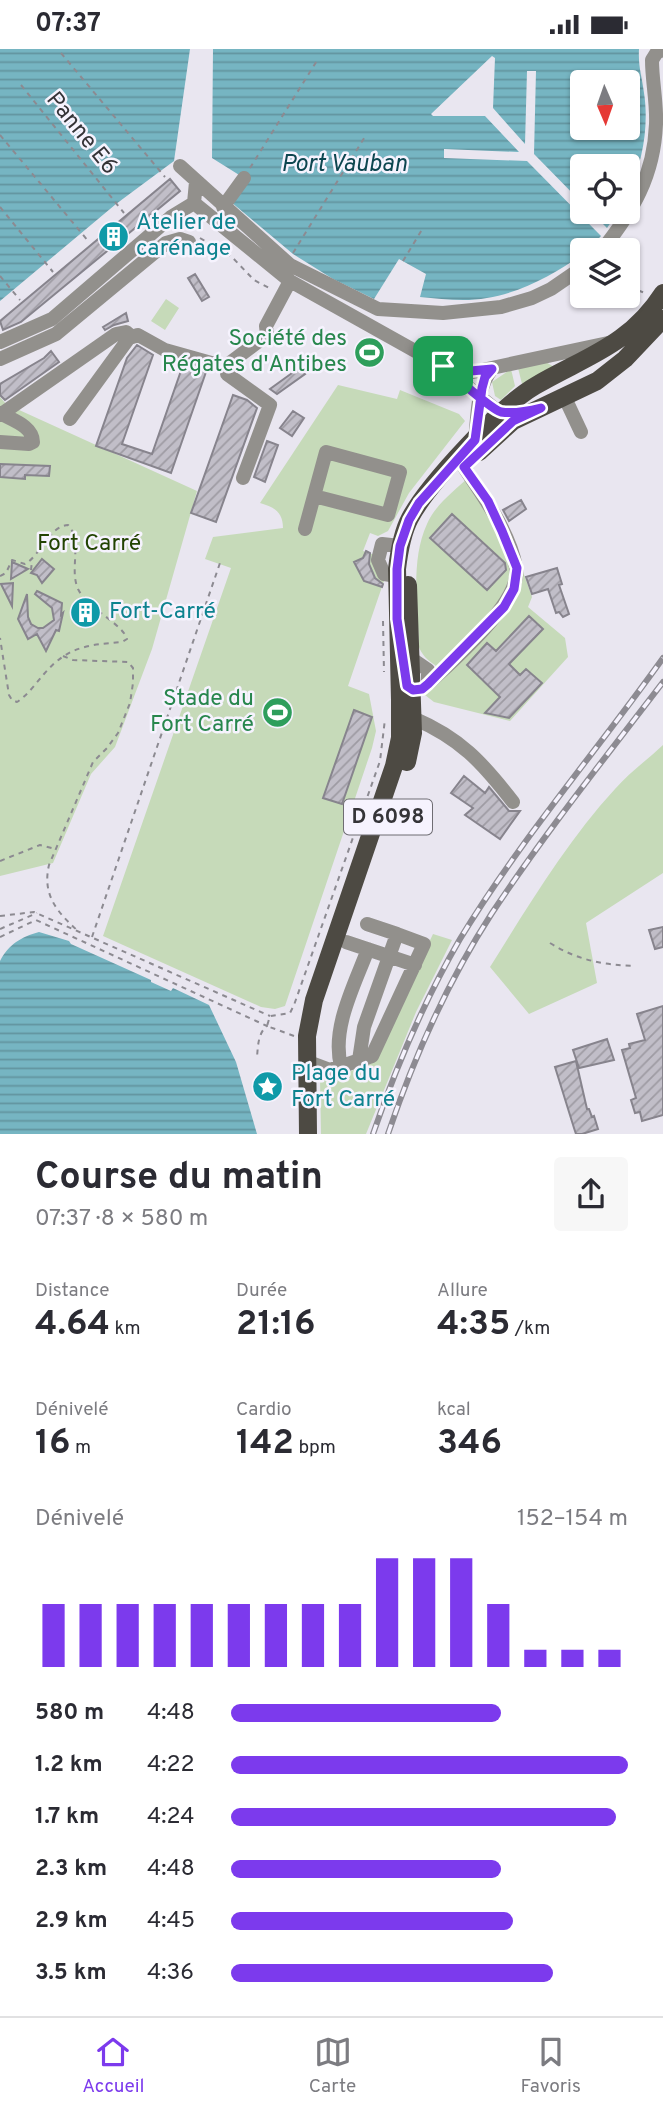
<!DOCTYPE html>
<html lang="fr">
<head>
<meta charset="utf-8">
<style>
  :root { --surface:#fff; --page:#f7f7f7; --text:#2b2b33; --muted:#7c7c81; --line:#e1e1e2; --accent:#7c3aed }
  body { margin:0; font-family:Overpass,sans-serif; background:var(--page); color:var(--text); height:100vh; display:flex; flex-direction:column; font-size:26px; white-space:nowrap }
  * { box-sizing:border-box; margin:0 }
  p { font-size:23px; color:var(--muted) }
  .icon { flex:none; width:38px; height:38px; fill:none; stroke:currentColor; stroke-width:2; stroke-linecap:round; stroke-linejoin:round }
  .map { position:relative; height:1085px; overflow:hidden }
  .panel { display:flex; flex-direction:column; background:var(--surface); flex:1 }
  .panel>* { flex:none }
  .needle { width:46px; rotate:178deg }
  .controls { position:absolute; left:570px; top:21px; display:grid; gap:14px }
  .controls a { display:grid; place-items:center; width:70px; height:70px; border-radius:7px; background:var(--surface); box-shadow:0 2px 5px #0004; font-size:35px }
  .pin { position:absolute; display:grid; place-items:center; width:60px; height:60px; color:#fff; margin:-30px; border-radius:14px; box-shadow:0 4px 10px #0006 }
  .round { display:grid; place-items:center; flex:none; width:74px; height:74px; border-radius:7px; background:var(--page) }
  .head { display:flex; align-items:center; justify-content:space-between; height:119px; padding:0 35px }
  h1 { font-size:38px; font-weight:700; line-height:52px }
  .figures { display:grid; grid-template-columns:repeat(3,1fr); gap:10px; height:119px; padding:7px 35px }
  .figures div { display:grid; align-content:center }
  .figures b { font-size:35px; font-weight:700 }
  .figures small { font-size:19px; font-weight:400 }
  .figures p { font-size:19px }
  .chart { height:196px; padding:14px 35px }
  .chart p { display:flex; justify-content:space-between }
  .chart svg { width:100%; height:126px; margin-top:7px; stroke:var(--accent); stroke-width:6 }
  ul { padding:0 35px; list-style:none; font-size:23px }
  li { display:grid; grid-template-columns:112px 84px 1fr; align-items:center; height:52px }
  li i { height:18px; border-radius:9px; background:var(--accent) }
  .status { display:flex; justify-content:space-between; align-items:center; height:49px; padding:0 35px; background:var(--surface); direction:ltr }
  .status svg { height:19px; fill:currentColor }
  .menu { display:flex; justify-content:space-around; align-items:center; height:98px; border-top:2px solid var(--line); background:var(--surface); font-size:19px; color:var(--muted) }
  .menu a { display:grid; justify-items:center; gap:4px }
  .menu .selected { color:var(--accent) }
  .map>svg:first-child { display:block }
  .green { fill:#c6dab9 }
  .water { fill:url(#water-rules); fill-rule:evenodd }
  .building { fill:url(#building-hatch); stroke:#87848d; stroke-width:2 }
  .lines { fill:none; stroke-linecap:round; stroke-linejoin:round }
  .path { stroke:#8c8a91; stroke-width:2; stroke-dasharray:5 5; stroke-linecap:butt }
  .minor { stroke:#92908c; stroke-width:14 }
  .major { stroke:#4d4a43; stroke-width:18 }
  .rail-casing { stroke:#8d8b92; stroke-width:6 }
  .rail { stroke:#f6f3fe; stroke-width:3.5; stroke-dasharray:10; stroke-linecap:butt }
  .route-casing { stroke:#fff; stroke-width:14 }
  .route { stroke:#7c3aed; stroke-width:9 }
  .labels { text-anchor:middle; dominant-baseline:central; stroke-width:5; stroke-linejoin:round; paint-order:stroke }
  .shield { fill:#f6f3fe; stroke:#6f6d73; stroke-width:2 }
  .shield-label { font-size:21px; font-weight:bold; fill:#353438 }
  .street-label { font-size:23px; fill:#353438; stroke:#f6f3fe }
  .culture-label { font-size:23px; fill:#0d838f; stroke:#f6f3fe; text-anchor:start }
  .leisure-label { font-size:23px; fill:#27864d; stroke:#f6f3fe; text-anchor:end }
  .park-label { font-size:23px; fill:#224302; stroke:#f6f3fe }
  .water-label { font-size:24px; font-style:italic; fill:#0d4650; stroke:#f6f3fe }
</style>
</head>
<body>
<div class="status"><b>07:37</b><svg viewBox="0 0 49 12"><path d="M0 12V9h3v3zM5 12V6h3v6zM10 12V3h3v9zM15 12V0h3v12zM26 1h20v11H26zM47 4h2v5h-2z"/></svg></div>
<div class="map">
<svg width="663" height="1085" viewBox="0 0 663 1085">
  <defs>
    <pattern id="water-rules" width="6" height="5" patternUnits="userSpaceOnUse" patternTransform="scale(1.75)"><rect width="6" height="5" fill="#76b5c2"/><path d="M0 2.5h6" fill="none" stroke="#62949f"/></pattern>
    <pattern id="building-hatch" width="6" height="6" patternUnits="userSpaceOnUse" patternTransform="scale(1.75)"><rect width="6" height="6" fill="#c1bec8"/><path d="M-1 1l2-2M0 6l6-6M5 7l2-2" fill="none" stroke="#9e9ba3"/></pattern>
  </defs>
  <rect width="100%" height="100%" fill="#e9e6f0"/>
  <path class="green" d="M166,250L179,259L165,281L151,272Z
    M546,313L554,318L522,335L518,319Z
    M511,320L515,337L501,351L495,347L492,333Z
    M338,336L397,350L400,341L459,365L465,372L409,444L388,482L378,487L370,484L363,502L375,506L385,529L348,637L369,645L376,682L372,699L285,957L275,960L261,958L103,887L231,519L205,510L213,488L283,479C283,463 274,458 260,454Z
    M0,348L6,355L197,442L152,600L115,698L91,725L53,814L0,827Z
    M470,427L508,481L532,548L528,558L565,589L568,608L510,672L434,653L425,646L446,625C435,614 425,613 419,598C418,559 410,512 427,475C435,456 455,441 470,427Z
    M663,696V824L586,874L597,934L529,965L490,918C527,859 567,792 615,740C629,724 647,711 663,696Z
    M433,885L452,891L416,963L366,1085H321L320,1029H332L372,1014Z"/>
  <path class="water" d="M0,0H190L174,112L116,155L0,252Z
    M213,0H639C638,18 642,28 644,44C649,75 643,115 628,143V117H583V155L534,105L536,22H527L525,95L493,59L495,9L492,7L431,65L433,67H485L519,103L444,100V109L527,112L601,187L588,201H583V205C548,230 507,251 463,251C449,251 434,249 420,248L426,225L399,210L374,250L333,230L293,205L231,153L244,129L212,109ZM583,33H628V79H583Z
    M591,163H618L607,179Z
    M39,883L69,892L71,895L151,931V933L171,942L173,939L209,956L236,1013L257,1085H0V912C9,895 21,888 39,883Z"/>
  <path class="building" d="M170,130L180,142L21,273L3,281L0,272Z
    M195,225L209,248L202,252L188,229Z
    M126,264L128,272L114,276L105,281L103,278Z
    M137,296L153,306L122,395L152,405L183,316L206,323L171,424L96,397L127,309Z
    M51,302L59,313L5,351L0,346V335L44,309Z
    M299,319L305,325L277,345L270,340Z
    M233,346L247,351L257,359L216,473L191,464Z
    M293,362L304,369L292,387L280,379Z
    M267,392L278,396L265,433L254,428Z
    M0,415L50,417L49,427L25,426V430L0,428Z
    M521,451L526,460L509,472L503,461Z
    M452,465L505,514L506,521L487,541L430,489Z
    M366,502L370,504L369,515L375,529L383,535L382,538L364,532L354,513L363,509Z
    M42,510L54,520L42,534L37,526L31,524Z
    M12,513L28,520L11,530Z
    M557,519L562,535L559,536L569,565L563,568L559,563L556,564L548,540L532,545L526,528Z
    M13,534L12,557L1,535Z
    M37,542L62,554L61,566L63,564L59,582L56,581L46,602L37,585L28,590L18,570L27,545L28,568L31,575L38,579H43L54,571L52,559L35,545Z
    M529,567L543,580L509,615L520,626L526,620L542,634L509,669L485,664L500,648L467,616L487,594L496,602Z
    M354,661L372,668L342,755L323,749Z
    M464,727L485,744L489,738L509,762H520L500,790L465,766L473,759L451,744Z
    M663,878V898L655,900L649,881Z
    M663,957V1066L642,1072L640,1063L635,1064L631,1051L636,1049L622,1001L630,999L629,995L645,991L637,965Z
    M607,990L614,1011L579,1019L573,1001Z
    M576,1012L587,1060H589L592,1068L594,1067L598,1080L582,1085H576L574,1079L555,1018Z"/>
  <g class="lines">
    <path class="path" d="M61,4L165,128
      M21,36L124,164
      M0,86L89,193
      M250,119L318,10
      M0,158L53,223
      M200,189L231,207L254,231L271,240
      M293,204L366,86
      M403,212L423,179
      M0,227L20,251
      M629,238L645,244
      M31,521L32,512
      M0,527L6,524L12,511L25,515C41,506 49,477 68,476C83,492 69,520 78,540C88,560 123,575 127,590L122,593C88,596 68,597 44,625C36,634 28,646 17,653L12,651L9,646L0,589
      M383,572L384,623
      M63,607L73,611L128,613L133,619V634L130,654L118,684L107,699L93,713L49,816C42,846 57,863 78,882
      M0,812L40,796L55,800
      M0,867L34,863L270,967
      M0,880L37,864
      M0,888L36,871L267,977C258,984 258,997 257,1008
      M92,888L221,511
      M550,894C577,911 603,916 635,917
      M294,987L267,977L270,967L290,964L294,956L380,712L385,670"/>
    <path class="minor" d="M180,117L290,216L378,260L443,264L501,258L532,249L551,240L583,218
      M196,133L194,154L290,232L442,317L496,361L502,363
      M223,158L244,129
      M602,201C633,162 654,127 656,75C657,54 652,32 652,11L657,3L663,1
      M0,293L52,270L171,168L194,154
      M0,310L56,285L166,194L180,190L189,193
      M227,316V325L270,356L243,429
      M447,318L460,323H473L608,294
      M565,349L581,383
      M0,364C12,371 33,377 33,393L29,395L0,393
      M0,366L116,285L126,283L132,288
      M70,370L129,289L138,286L165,301L222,317L227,316L267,286L266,277L290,232
      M475,391C478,367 476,340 492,320
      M305,480L326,403L400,423L388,466L314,447
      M397,527L384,525L378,511L382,495L400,497
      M412,610L428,621V635L424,638
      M428,635C452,612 523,552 516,518C509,481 483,448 464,418
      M413,669C460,689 482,713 513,753
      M367,875L397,885
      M346,893L415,916
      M314,1015L330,1021L372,1007L424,895L397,885L364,978L359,1011
      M341,1017C331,979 355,935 368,900"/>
    <path class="major" d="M479,403L513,372L597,332L625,310L663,270
      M407,713L413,684L408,536
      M308,1085L307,987L314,951L394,717L400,689V651L397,520C399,503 402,484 410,469C428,435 502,356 535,337C584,308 629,297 663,244"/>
    <defs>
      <path id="rail" d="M373,1085C396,1018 424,952 460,890C520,791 596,703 663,609
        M388,1085C414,1008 448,932 492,864C545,784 605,709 663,633"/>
    </defs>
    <use href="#rail" class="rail-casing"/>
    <use href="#rail" class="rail"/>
  </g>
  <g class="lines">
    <defs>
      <path id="route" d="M443,317C454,326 490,360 501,363C514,365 529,362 541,359L513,372L464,418L488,452L502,482L517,519L514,540L504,558L428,635L422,640L413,641L407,637L397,570V520L400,497L409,471L419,454L475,391L482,339L485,328L492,320L460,323L443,317"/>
    </defs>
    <use href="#route" class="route-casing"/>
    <use href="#route" class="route"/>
  </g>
  <defs>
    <symbol id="building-disc" viewBox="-11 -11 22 22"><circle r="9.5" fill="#0f9aa8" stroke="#f6f3fe"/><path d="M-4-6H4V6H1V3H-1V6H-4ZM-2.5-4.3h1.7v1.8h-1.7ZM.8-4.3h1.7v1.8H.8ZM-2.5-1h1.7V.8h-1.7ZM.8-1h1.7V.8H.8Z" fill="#fff"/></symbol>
    <symbol id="stadium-disc" viewBox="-11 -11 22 22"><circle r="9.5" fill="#2e9e5b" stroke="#f6f3fe"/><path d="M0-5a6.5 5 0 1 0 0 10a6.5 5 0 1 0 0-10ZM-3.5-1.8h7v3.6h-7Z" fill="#fff"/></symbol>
    <symbol id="sight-disc" viewBox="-11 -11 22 22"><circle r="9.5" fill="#0f9aa8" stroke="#f6f3fe"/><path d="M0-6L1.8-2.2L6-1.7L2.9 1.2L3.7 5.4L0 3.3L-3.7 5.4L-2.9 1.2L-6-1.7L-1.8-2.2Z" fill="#fff"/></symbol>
  </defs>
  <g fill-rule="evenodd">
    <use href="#building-disc" x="96" y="170" width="35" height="35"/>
    <use href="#stadium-disc" x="352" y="286" width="35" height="35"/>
    <use href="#building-disc" x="68" y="546" width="35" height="35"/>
    <use href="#stadium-disc" x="260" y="646" width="35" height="35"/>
    <use href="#sight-disc" x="250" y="1020" width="35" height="35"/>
  </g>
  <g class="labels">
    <rect class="shield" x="344" y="750.5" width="88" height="35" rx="5"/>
    <g class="shield-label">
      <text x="388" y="768">D 6098</text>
    </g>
    <g class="street-label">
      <text transform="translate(81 85) rotate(51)">Panne E6</text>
    </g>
    <g class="culture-label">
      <text x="136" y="174">Atelier de<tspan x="136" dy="26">carénage</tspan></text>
      <text x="109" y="563">Fort-Carré</text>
      <text x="291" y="1025">Plage du<tspan x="291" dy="26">Fort Carré</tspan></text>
    </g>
    <g class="leisure-label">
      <text x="347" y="290">Société des<tspan x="347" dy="26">Régates d'Antibes</tspan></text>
      <text x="254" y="650">Stade du<tspan x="254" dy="26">Fort Carré</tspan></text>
    </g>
    <g class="park-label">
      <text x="89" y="495">Fort Carré</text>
    </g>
    <g class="water-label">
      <text x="344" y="116">Port Vauban</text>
    </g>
  </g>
</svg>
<div class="controls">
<a><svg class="needle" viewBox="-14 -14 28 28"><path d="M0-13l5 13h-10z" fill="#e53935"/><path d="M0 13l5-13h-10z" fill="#7c7c81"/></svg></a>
<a><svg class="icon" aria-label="locate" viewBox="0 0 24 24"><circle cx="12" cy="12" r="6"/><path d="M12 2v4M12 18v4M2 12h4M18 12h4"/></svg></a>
<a><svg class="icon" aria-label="layers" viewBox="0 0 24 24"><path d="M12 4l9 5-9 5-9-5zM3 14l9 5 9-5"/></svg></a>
</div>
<div class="pin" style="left:443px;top:317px;background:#1e9e55"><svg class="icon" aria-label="arrive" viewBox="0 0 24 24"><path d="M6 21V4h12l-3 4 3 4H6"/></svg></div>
</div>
<section class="panel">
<div class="head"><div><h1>Course du matin</h1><p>07:37 · 8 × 580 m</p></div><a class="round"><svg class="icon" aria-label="share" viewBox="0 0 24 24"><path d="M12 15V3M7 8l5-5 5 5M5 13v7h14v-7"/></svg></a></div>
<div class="figures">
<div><p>Distance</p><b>4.64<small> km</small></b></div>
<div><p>Durée</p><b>21:16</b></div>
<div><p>Allure</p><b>4:35<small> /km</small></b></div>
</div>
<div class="figures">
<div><p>Dénivelé</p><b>16<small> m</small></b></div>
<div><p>Cardio</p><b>142<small> bpm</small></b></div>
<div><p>kcal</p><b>346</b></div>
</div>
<div class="chart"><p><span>Dénivelé</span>152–154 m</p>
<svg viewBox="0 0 160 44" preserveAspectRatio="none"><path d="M5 44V22M15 44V22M25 44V22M35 44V22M45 44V22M55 44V22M65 44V22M75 44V22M85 44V22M95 44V6M105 44V6M115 44V6M125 44V22M135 44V38M145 44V38M155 44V38"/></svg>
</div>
<ul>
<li><b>580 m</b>4:48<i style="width:68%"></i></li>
<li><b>1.2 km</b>4:22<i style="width:100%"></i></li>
<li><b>1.7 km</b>4:24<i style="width:97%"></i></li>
<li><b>2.3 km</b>4:48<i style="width:68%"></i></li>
<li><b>2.9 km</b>4:45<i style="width:71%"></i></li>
<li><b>3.5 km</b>4:36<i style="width:81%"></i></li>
</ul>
</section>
<nav class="menu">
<a class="selected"><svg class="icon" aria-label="home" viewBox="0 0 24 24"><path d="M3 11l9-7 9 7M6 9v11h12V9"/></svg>Accueil</a>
<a><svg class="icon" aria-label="map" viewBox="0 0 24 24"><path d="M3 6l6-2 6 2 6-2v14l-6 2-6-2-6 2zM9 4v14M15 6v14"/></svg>Carte</a>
<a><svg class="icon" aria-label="saved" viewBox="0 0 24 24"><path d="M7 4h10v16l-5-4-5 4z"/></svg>Favoris</a>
</nav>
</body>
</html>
